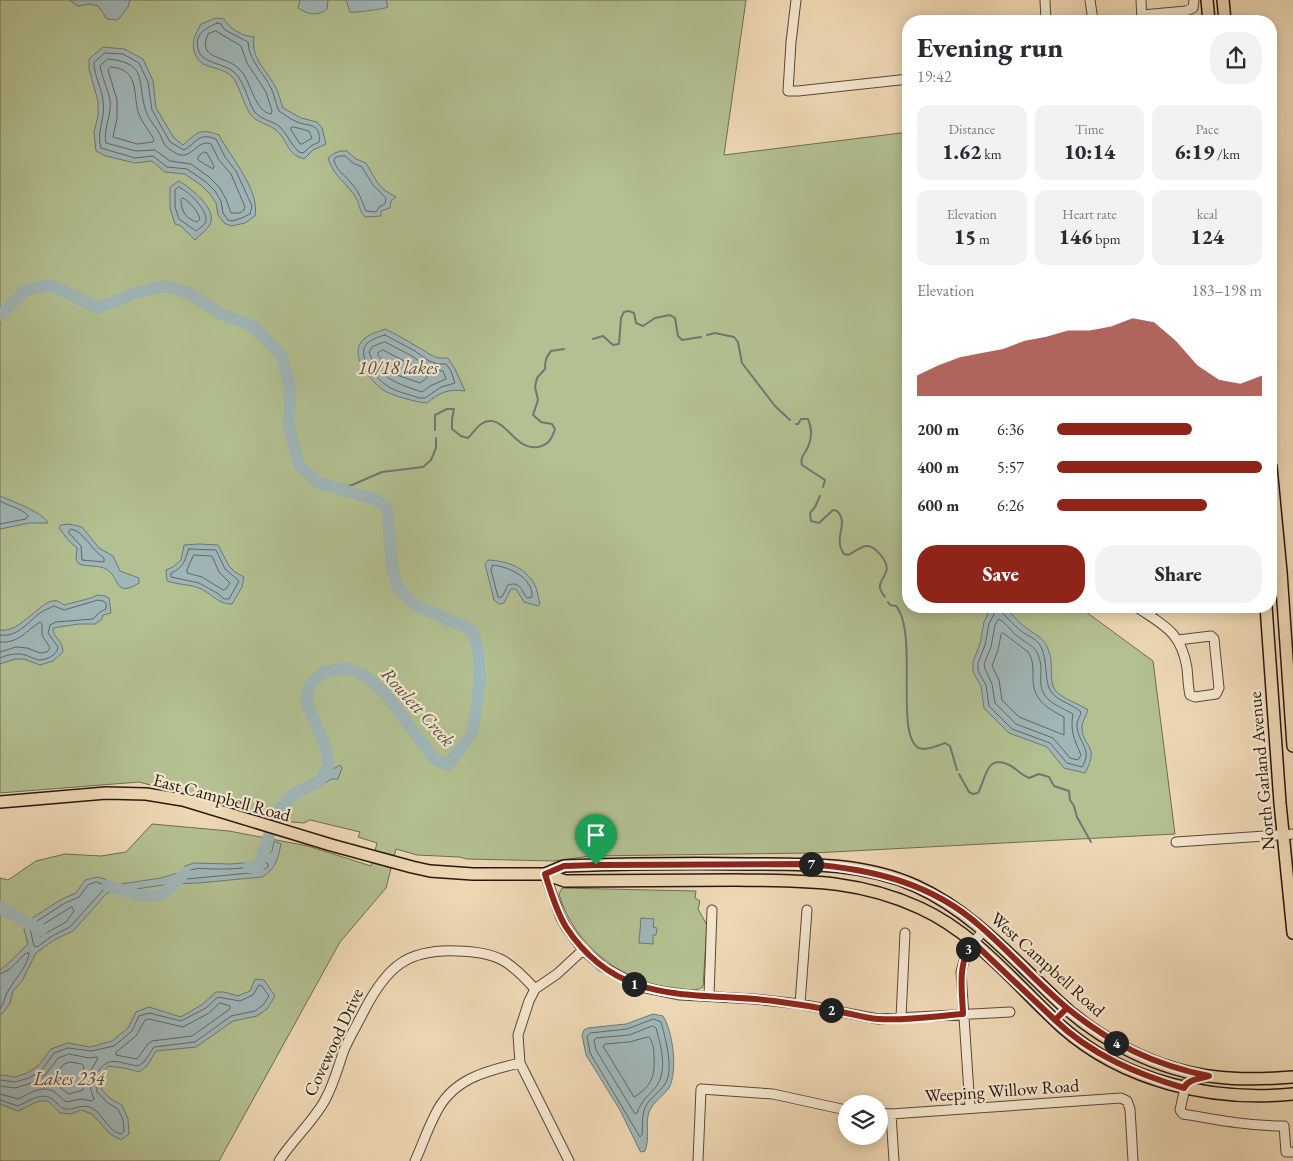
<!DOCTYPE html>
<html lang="en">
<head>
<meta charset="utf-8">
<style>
  :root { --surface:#fff; --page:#f2f2f3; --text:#2b2b33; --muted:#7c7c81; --accent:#8f2418 }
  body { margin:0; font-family:"EB Garamond",serif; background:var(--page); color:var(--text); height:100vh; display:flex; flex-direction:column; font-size:19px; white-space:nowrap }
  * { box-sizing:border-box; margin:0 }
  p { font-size:16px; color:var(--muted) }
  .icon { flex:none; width:28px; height:28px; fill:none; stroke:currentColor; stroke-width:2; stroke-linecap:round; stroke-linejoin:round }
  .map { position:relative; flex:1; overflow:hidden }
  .sheet { position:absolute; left:902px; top:15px; width:375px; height:598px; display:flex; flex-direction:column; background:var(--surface); border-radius:20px; box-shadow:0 2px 12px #0003 }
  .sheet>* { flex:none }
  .controls { position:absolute; left:838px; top:1095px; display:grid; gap:10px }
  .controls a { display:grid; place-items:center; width:50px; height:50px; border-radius:50%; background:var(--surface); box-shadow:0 2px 12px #0003; font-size:25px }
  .pin { position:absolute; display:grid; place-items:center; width:42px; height:42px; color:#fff; margin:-51px -21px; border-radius:50% 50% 50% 0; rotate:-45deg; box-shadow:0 0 5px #0007 }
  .pin .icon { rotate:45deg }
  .km { position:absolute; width:25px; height:25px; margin:-12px; border-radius:50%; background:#222; color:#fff; font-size:14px; line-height:25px; text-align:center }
  .round { display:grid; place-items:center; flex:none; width:52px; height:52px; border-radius:20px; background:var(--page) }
  .headline { display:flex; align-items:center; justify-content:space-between; height:85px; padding:0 15px }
  h1 { font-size:28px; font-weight:800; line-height:38px }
  .metrics { display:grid; grid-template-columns:repeat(3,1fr); gap:8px; height:85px; padding:5px 15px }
  .metrics div { display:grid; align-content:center; border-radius:12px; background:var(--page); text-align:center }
  .metrics b { font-size:21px; font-weight:800 }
  .metrics small { font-size:14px; font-weight:400 }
  .metrics p { font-size:14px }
  .chart { height:140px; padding:10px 15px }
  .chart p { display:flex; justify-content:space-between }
  .chart svg { width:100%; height:90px; margin-top:5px; fill:var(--accent); opacity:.7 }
  .action { display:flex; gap:10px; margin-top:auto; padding:10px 15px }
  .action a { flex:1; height:58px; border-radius:20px; background:var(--accent); color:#fff; font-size:20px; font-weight:800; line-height:58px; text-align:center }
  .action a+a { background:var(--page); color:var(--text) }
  ul { padding:0 15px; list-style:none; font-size:16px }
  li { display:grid; grid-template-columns:80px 60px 1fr; align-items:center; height:38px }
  li i { height:12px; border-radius:6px; background:var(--accent) }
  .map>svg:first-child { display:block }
  .green { fill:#b3c091; stroke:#6e6c50 }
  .water { fill:#9fb7b9; stroke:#6f7775 }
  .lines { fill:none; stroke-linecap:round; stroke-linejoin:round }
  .shore { stroke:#646764; stroke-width:1 }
  .stream { stroke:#6f7775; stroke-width:2 }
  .river { stroke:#9fb7b9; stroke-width:12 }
  .minor-casing { stroke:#5a4739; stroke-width:11 }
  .major-casing { stroke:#281710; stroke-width:14 }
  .minor { stroke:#f4e6ce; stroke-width:9 }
  .major { stroke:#eed8b4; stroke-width:11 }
  .route-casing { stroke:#fff; stroke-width:10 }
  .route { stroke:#8f2418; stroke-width:6 }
  .labels { text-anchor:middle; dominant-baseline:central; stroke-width:4.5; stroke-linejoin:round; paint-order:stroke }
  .street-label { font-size:18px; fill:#281710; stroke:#f4e6ce }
  .water-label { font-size:19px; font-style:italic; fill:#524f4b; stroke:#f4e6ce }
</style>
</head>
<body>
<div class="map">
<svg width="1293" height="1161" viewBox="0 0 1293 1161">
  <rect width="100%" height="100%" fill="#eed8b4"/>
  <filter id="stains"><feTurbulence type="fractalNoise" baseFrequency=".004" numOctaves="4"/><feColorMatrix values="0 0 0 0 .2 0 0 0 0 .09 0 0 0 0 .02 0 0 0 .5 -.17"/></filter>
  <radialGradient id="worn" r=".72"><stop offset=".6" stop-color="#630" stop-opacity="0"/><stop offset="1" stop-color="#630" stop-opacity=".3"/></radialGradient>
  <path class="green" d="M0,0H746L724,155L909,132V606H1078L1153,661L1175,834L813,853L590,856L554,861L467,859L459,857L417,855L396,849L386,888L340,942L219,1161H0V878L8,880L36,861L65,854L101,856L126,852L152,824L229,831L308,846L371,866L377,843L358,837L360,832L310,820L304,823L269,820L214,802L139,782L0,793Z
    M562,888L696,891L695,898L700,901L698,909L707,925L703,987C696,992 685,989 677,988C624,985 573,945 559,894Z"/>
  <path class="water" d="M69,0H130L128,7L118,20L107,19L98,6L90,4L78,6Z
    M300,0H328L327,9C318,17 307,14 298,8Z
    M346,0H386L388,7C384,9 355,13 350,12Z
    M216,18L224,19C230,29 242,36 254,37C251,59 265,68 275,86C279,92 280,101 283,108L301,118L317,122L322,128L326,144L313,150L304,159C286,154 288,140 276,130C267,123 257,123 250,114C243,103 241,90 234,79C224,65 203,71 196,56C190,45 195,34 201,24Z
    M103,47L124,49L143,59L153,81L156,108L174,138L183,145C198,132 200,128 219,135C231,158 260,190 255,216L245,223L231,226L224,223L218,215L216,203L210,194L202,186L185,174L165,172L152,161L135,163L106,156L96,151L94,132L98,116V101L89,69V59Z
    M340,151H347L356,159L366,163L377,182L384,190L396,197L391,201L390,208L381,211V216L365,217C359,211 360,205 356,198C348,184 333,176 328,158L333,154Z
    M179,181C191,188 220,211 209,226C206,231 199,235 195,240L181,226L175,224L170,208V187Z
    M385,329C396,334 406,340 416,346C429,352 432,360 448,358L455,369L465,391C449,388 439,393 427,403C419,403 390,395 383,390C370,380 347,354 364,339C369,334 378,332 385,329Z
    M0,496C13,502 41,511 48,523H29L0,529Z
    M69,524L82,527L99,548L113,556L120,571L139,578V583C114,599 120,576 106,569C99,565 87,567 79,564L76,560L77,548L69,541L59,528L61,525Z
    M199,544L218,545L229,566L235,572L244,577L242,587L232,604C219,605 211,593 199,588C189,584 178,585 167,581L166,570L173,567L181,560L184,545Z
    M488,560C508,561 528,568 536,588C538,593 538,598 540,604L538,606L524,602L516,589H511L504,603L499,604L494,600L485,564Z
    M97,595L105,596L109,598L111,613L103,615L102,619L95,624H79L53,628C53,639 63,639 63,652L53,661L40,665L24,659H15L0,664V630C21,634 42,597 57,601C58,601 63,604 64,605L91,598Z
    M994,606C1010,606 1013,619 1025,627C1038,637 1045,637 1050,655C1053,666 1049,681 1055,690C1062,699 1078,703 1088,710C1087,714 1083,720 1082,725C1081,748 1101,744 1085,773L1064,768L1047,747L1009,733L984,708L981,686L973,672V662L980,644L984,622L990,609Z
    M340,765L342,768L338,779H331L319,788L314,783L324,772L330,771Z
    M274,841L281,844C278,858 276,869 262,877L199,883L171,884L107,893L73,931L54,940L36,953L22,981L13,991L10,1003L3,1013L0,1015V970C10,963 19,952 28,944L24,929L26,922L62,899L76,893L85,880L97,877L104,879L113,884H121L161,878L181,872L185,866L194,863L230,864L257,862L272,851Z
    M641,918L654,919L653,927L657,928L656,935H653V944L639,943Z
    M255,979L264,980L275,996L267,1009L257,1016L233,1021L196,1047L156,1051L147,1066L139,1072L124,1068L108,1066L100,1076L102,1090L111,1099L122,1105L128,1119L129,1134L121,1140L110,1134L92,1114L81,1110L71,1114L60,1113L48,1101H39L18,1111L0,1104V1076L3,1075L15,1077L27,1073L38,1066L51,1049L68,1043L90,1047L112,1041L128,1028L136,1012L149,1007L181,1017L203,1004L216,992H224L238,996L250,991Z
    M653,1014L663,1016C673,1032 678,1071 669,1088C663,1096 653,1102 649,1112C645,1124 650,1139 645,1151L642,1152L640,1151L620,1110L586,1055L582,1035L584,1030L588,1028L626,1024Z"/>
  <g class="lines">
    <path class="shore" d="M217,23L221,24L225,30L248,42C249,61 263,72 271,88C275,95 275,104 279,111C285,115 293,121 300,123C312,126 321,125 319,142L311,146L303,153L299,152C291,145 288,135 280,127C272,120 260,120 254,111C247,99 245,83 235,73C225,63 204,64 199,52C193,35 204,29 217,23Z
      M216,31L241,46L247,63L266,92L272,111L271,114C255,112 251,82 241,71C228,54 196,62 208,34Z
      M105,53L123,54L139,63L148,82L152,110L170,142L184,150C197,143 198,132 216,139L225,157L236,171L252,206L250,214L242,218L232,221L228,220L223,213L221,201L215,191L206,182L187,169L167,167L153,156L135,158L101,148C96,132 106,117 103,101C102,88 94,76 94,63Z
      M108,59C150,63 136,83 146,111C148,118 154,125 158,131C161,135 162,141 165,145C167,148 171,150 174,152C191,164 196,138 211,144L219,160L231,174L245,207L244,210L240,213H231L226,199L219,187L209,177L191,164L170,161L155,150L136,151L106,143C103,129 112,115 110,100C108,89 102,78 100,66Z
      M111,67C139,69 133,92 138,112C141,121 148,129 152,136L154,140L153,142L137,144L113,137L117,118V100L108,70Z
      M294,127L309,131L312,138L302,144H300L291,130V128Z
      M204,152L207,153L214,166L213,169L198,160V157Z
      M340,156H345L353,163L362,167L373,185L386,198L385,204L379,207L376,212L366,211C362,201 359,191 351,183C344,174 338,172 334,161L335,158Z
      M179,187C188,191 207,209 206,220C206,225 199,228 196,231L179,219L175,207V190Z
      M183,198C190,202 198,211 200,219L197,222C186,219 181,211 181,200Z
      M385,335L415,351L429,361L438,364H446L451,371L455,383L441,387L425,398H419C409,394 395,392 386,385C380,381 376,376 372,371C357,351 362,341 385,335Z
      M385,342L412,356L426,366L436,370L443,371L446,379L430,386L422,392C398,384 378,378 369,352L372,347Z
      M383,350L408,363L427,375V378L420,383L394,374L378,355V353Z
      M0,501C10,507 22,508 28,516L26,519L0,524
      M71,529C84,531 91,550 104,558V562L82,560L81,546L69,533V531Z
      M189,549L216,550L225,569L239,581L229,599H224L217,593L199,583L171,577V573C185,567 184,560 189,549Z
      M194,555L212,556L219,572L230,583L226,589L223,590L202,577L187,573V570Z
      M493,565C510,567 533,578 532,597L527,598C521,590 520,581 508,585L502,597H498L491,570Z
      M997,609H999C1005,616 1014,625 1021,631C1028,636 1035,638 1040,645C1049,660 1043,683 1052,693C1060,702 1072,704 1081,712C1081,715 1078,719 1077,723C1076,742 1094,748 1082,767L1067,763L1050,743L1012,729L989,706L986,685L978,671V663L985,645L989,624Z
      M999,619C1006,623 1010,630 1016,635C1030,647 1038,644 1041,667C1041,676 1039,686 1044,694C1051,705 1063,708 1073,714C1070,730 1074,739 1081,755L1078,760L1070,758L1053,738L1016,724L995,703L992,684L985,669L984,664L991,647L995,625Z
      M1003,633C1006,635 1027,651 1028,652C1033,659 1033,667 1033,675C1032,699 1045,707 1064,717V735L1019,717L1002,700L999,680L992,666L998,650L1001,635Z
      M0,635C17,638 28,622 40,613C44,610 50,608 54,606L64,610L98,600L103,601L106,603V609L100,612L93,619L56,622L50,625L48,633L58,647C57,655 47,660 39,660C32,659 26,653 16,654C10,654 5,656 0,658
      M0,642C18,644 27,630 40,622L42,624V635L50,648L47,652L40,653L27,648L16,647L0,652
      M266,863L268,864V867L260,872L187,879L185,877L188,871C197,867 205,869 215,869C232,869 250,869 266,863Z
      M97,882L104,885L105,888L70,927L52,936L37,947L34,946L30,929L31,925L65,903L79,897L88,885Z
      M72,907L74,911L66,922L41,936L38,935V928Z
      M0,974L10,969L26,953H29C28,966 16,977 10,988C5,994 5,1002 0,1009
      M220,1003L230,1006V1009L192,1036L152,1041L147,1045L137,1059L116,1055V1052L136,1036L145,1020L149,1019L183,1027L209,1013Z
      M654,1019L661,1022C665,1037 673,1065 667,1080C663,1090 653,1095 647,1104C641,1113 643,1125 642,1135L640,1137L590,1053L587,1036L590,1033L627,1029Z
      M653,1026L656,1028C661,1046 668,1070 656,1087C648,1096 641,1101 637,1113L635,1114L596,1050L594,1040L596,1038L629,1035Z
      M649,1037C653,1042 654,1049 654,1056C655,1076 652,1086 634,1097L603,1046L605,1044L629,1042Z
      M70,1062L82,1064L84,1067L82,1075L83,1090L69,1094L51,1081L63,1065Z
      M0,1080L15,1082L29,1078L42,1070L54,1053L68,1048L91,1051L114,1046L132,1031L139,1016L149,1013L181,1021L206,1008L218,997L240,1001L253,995L259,985L262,986L269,996L263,1005L255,1011L231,1016L195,1042L154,1047L144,1062L138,1066C118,1063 108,1054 96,1075L97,1092L108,1103L118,1109L123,1120L124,1131L121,1134C109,1131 105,1119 96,1111C84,1101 77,1110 66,1109C61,1108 60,1106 57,1103C44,1089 32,1100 18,1106L0,1100
      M0,1086L15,1088L32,1083L46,1074L58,1058L69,1054L89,1058L96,1057L98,1058L89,1074L91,1091L94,1099L92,1101L81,1099L66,1102C62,1099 58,1094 53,1091C41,1085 29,1094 18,1099L0,1094"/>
    <path class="stream" d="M707,335L715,333L734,337L738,342L742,363L775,406L790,420
      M593,339L603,336L613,345L619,344L621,318L624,312L628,311L634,313L636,323L643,326L655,318L670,315L675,318L678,336L682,340L701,337
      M796,424H798L801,419H808C812,428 812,438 808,447C805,454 800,456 802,465L825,480L823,487
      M435,430V415L447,409H454L452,419V429L461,436L468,438C475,431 480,420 492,421C508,423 516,450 538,447C549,445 552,438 555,429L552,424L541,422L533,415L538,400L535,387L537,378L545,369C545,361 546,357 551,351L564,349
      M337,488L352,485L382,472L423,467L431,460L436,448V438
      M820,496L815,507L810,513L811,521L819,523L833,510L837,511C850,524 832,537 844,554L848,555C854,552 860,547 866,546C875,545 890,563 886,572C882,583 875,584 885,597
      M888,602L890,605L896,606C919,633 894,736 919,748C926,751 937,746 945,743L950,746L957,770
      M959,774L969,792L973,794L978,793C986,779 986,753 1009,765C1016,768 1021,775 1029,778L1039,774L1049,777L1054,786L1069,791L1070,800L1074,806L1077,817L1091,842"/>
    <path class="river" d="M0,315L26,290L51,285L98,308L136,293L165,286L191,294L221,314L253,326L281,355L290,385L289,427L299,465L319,483L375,499L387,508L392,568L398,588L417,606L472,630L478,649L480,678L477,704L472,733L448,765L434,759L386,694L365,676L347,668L324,672L310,684L306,702L325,745L329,765L320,781L295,793L277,812L258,868L249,867
      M108,886L142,896L162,895L185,873
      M0,907L41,930"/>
    <defs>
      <path id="minor" d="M796,0L791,42L788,91H798L909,79
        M1045,0L1046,21
        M1090,0L1093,21
        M1141,0L1142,21
        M1142,15L1186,11L1193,8L1194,0
        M1271,573L1281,572
        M1271,585L1282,584
        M1135,606C1163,625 1181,631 1187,668C1188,677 1188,687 1190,695L1195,697L1216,694L1219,688L1214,639L1211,636L1178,640
        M1150,615L1155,606
        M1176,842L1293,834
        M545,874L560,916L566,927L583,950L603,967L641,987L680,995L754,999L800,1004L878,1019L1010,1012
        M709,996L712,910
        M800,1004L807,910
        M901,1018L905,933
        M1209,1076L1186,1083L1180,1110L1183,1114C1217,1120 1249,1126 1284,1126L1286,1152H1293
        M970,1108L961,972L967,950L984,930
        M879,1113L891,1114L1121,1098L1127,1101L1130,1109L1133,1161
        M891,1114L894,1161
        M279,1161C293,1139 313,1122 325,1100C334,1084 338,1067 344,1050C350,1036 358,1023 365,1009C387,967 407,949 457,951C497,952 509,960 535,989
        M415,1161C422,1146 427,1130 435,1115C451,1080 484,1071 520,1063
        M569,1161L520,1063L518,1035L529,1001L535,989L557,974L583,950
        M698,1161L701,1089L773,1094L846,1110"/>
      <path id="major" d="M1207,0L1209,21
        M1223,0L1225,21
        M1271,467L1281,572L1293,746
        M1266,606L1280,803L1293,933
        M0,802L106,793L146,794L183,800L331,845L412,867L430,871L473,874H545L565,881C622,881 679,880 736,880C804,881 857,879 920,908C977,934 1017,986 1062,1027C1124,1082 1213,1102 1293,1094
        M545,874L564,866C625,864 686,863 747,864C804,864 862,862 916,886C973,912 1013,959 1058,1001C1100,1041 1159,1071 1217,1077C1242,1080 1268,1079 1293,1077"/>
    </defs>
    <use href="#minor" class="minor-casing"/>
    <use href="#major" class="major-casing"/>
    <use href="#minor" class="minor"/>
    <use href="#major" class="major"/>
  </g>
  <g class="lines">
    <defs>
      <path id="route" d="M596,865L564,866L545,874C551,892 556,911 566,927C619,1008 692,991 774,1001C798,1004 822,1008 846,1013C857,1015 868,1019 879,1019C907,1021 936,1016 963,1014C962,989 957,964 973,942L1055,1020L1067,1008C1111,1044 1154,1065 1209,1076C1200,1079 1188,1079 1184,1088C1137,1074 1091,1055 1055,1020L1067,1008C1037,983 1011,953 981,927C932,883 872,869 808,864L596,865"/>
    </defs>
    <use href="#route" class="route-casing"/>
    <use href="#route" class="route"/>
  </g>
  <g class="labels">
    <g class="street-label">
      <text transform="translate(1261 771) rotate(-95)">North Garland Avenue</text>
      <text transform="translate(222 797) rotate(15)">East Campbell Road</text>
      <text transform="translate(1048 964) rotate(42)">West Campbell Road</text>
      <text transform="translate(333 1042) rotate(-65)">Covewood Drive</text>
      <text transform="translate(1002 1090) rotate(-4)">Weeping Willow Road</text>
    </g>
    <g class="water-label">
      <text x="398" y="367">10/18 lakes</text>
      <text transform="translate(418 707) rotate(48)">Rowlett Creek</text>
      <text x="69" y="1078">Lakes 234</text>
    </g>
  </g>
  <rect width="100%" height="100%" filter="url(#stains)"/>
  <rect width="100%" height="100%" fill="url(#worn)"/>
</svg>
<div class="controls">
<a><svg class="icon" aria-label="layers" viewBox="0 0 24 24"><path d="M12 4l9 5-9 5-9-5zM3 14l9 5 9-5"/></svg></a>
</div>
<div class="pin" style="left:596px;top:865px;background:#1e9e55"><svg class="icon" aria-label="arrive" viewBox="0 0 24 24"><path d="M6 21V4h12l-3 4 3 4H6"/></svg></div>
<b class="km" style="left:634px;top:984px">1</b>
<b class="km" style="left:831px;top:1010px">2</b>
<b class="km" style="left:968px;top:949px">3</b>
<b class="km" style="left:1116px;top:1043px">4</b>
<b class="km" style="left:811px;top:864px">7</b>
<section class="sheet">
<div class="headline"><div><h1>Evening run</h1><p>19:42</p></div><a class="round"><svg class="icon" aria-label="share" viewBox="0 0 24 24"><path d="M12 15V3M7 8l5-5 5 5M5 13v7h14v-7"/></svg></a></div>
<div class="metrics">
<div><p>Distance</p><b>1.62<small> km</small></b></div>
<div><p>Time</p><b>10:14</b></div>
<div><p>Pace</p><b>6:19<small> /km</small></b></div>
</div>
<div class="metrics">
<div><p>Elevation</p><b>15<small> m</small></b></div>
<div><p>Heart rate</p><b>146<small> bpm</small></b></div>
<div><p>kcal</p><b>124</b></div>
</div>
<div class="chart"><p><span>Elevation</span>183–198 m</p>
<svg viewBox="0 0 160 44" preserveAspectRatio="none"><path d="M0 44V34L10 29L20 25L30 23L40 21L50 17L60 15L70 12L80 12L90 10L100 6L110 8L120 17L130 29L140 36L150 38L160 34V44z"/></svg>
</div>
<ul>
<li><b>200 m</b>6:36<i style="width:66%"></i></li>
<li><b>400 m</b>5:57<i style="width:100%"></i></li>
<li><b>600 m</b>6:26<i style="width:73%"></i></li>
</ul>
<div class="action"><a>Save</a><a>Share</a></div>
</section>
</div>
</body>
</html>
